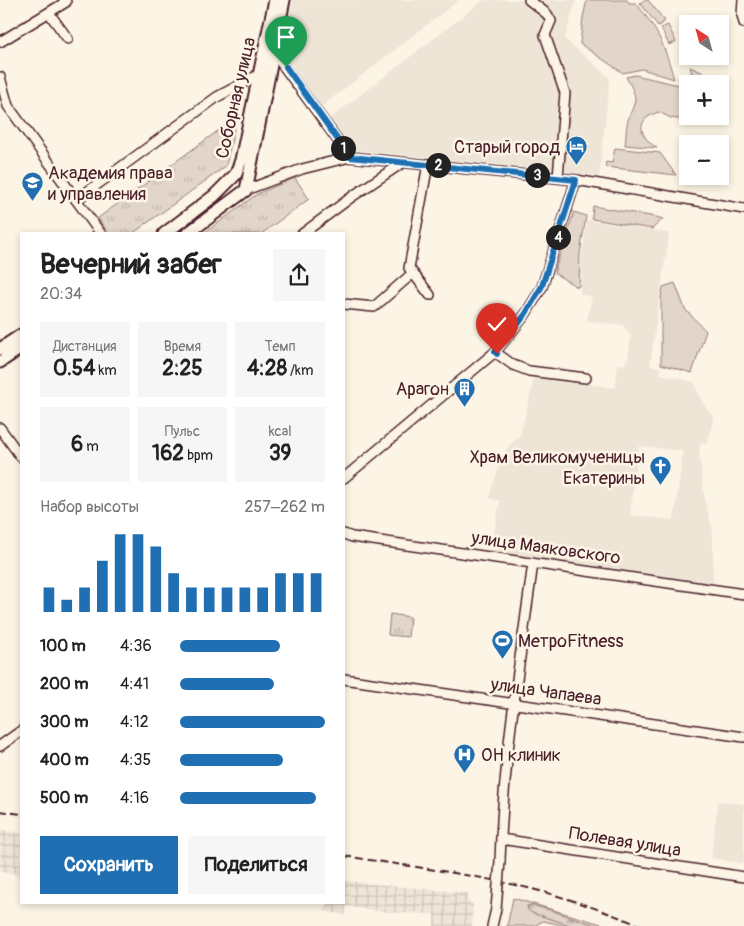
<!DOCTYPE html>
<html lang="ru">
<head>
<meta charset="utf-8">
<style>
  :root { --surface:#fff; --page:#f6f6f6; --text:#222; --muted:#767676; --accent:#1f6fb2 }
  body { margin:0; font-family:Pangolin,sans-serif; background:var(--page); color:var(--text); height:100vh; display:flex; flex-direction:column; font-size:19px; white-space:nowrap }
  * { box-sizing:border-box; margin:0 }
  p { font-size:16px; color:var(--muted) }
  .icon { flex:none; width:28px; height:28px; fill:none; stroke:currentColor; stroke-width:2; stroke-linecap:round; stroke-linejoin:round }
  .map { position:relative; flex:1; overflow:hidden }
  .details { position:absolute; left:20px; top:232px; width:325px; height:672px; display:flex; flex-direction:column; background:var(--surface); border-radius:0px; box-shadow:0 2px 8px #0003 }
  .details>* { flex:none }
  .needle { width:32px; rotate:324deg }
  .buttons { position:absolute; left:679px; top:15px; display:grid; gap:10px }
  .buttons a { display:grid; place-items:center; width:50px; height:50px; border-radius:0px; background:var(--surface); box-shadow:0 2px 8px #0003; font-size:25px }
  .pin { position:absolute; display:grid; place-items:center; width:42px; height:42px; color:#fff; margin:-51px -21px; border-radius:50% 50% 50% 0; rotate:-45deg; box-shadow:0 0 5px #0007 }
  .pin .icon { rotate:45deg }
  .km { position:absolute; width:25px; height:25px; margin:-12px; border-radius:50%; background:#222; color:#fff; font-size:14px; line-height:25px; text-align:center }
  .round { display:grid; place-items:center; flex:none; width:52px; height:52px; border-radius:0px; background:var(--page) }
  .summary { display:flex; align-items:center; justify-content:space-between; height:85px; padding:0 20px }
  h1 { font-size:28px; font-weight:700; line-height:38px }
  .figures { display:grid; grid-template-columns:repeat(3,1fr); gap:8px; height:85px; padding:5px 20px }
  .figures div { display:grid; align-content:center; border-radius:0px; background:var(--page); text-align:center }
  .figures b { font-size:21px; font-weight:700 }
  .figures small { font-size:14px; font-weight:400 }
  .figures p { font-size:14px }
  .chart { height:140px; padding:10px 20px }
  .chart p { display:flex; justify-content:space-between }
  .chart svg { width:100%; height:90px; margin-top:5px; stroke:var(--accent); stroke-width:6 }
  .primary-button { display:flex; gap:10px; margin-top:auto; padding:10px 20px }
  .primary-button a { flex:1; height:58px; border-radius:0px; background:var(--accent); color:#fff; font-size:20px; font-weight:700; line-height:58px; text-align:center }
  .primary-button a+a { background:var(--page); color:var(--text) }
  ul { padding:0 20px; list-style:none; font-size:16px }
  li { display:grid; grid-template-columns:80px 60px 1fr; align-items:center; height:38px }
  li i { height:12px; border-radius:6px; background:var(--accent) }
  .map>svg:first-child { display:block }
  .built { fill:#eee5d7; fill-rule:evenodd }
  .industrial { fill:url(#industrial-grid) }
  .green { fill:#e2d5ca; stroke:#967a7a }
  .forest { fill:url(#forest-firs); stroke:#967a7a }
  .park { fill:url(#park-tufts); stroke:#967a7a }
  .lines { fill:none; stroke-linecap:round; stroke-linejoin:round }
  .minor-casing { stroke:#4a1f2b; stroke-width:12 }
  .major-casing { stroke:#4a1f2b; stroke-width:15 }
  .minor { stroke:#fcf5e5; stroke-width:9 }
  .major { stroke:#fcf5e5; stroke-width:11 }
  .rail { stroke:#4a1f2b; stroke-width:2; stroke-dasharray:8 4; stroke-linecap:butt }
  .minor-bridge-casing { stroke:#4a1f2b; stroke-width:12; stroke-linecap:butt }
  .minor-bridge { stroke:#fcf5e5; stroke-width:9 }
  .route-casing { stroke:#fff; stroke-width:10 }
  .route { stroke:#1f6fb2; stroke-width:6 }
  .labels { text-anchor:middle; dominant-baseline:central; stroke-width:5; stroke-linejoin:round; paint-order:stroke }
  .street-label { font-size:18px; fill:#4a1f2b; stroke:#fcf5e5 }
  .poi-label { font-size:18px; fill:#4a1f2b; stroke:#fcf5e5; text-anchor:end }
</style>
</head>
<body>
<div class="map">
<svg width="744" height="926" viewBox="0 0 744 926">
  <defs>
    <pattern id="industrial-grid" width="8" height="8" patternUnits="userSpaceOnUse" patternTransform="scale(1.25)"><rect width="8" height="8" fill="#eee5d7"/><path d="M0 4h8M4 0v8" fill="none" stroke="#cec4b9"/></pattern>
    <pattern id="forest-firs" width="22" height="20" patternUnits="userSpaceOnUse" patternTransform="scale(1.25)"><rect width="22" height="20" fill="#e2d5ca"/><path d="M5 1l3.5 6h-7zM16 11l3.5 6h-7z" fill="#c3b6ae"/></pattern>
    <pattern id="park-tufts" width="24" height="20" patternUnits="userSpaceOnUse" patternTransform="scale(1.25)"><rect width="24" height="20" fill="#e2d5ca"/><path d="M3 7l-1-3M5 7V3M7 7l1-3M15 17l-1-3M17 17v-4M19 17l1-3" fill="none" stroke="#c3b6ae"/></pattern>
  </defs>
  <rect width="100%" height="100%" fill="#fcf5e5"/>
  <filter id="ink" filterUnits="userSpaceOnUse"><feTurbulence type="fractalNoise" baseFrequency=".02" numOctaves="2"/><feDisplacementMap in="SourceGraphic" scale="10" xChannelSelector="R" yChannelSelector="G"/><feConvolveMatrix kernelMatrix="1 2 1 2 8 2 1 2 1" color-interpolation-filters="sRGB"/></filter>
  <g filter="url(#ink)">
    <path class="built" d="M293,0H459L321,107L282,51Z
      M484,0H576L565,39L610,78L599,176L353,150L329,119Z
      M587,220L669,233L650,365L661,368L660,374L694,382L703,404L714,418L707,443L701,442L699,452L705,502L713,531V583L490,552L500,501L489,498L491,490L506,449L520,435L535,376L615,388L618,364L624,365L628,357L631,336L623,325L587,321L592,297L580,294L582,254ZM639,446L683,451L674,520L630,515Z
      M718,801L744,804V864L711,858Z"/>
    <path class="industrial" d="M0,830L21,833V875L0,872Z
      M344,880L363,883L468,893L467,900L473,904L472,926H434V914L395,913L346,907L345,915L325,911L327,904H344Z"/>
    <path class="green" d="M587,0H627L629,3H636C659,32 664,44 674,79L642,69L623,73L580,44L583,17Z
      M644,0H648L665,21L658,26L640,3Z
      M668,25L676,42L669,45L661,28Z
      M690,67L704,73L710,84H695Z
      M635,75L679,85L684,120L671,118L659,112C634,119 639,137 657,148L625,145C626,138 626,130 627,124C634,99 641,103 626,77Z
      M615,148L660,153L676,175L605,167L606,162L612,163Z
      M593,206L656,217L663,219L652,229L592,219Z
      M574,212L586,216L580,254L579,286L577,287L554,273Z
      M675,283L685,309L706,331L692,373L661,364V298L663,287Z
      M513,898L608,926H567L543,921L534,926H507Z"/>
    <path class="forest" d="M531,905L550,910L598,926H573L532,913L528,910L527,906Z"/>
    <path class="park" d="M237,117L226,166L132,234H109L98,218Z
      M295,178L309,199L261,234H203L257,194Z
      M390,614L410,617L408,637L388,635Z"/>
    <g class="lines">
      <defs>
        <path id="minor" d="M529,0L547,14L551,21L545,35L565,93L558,177
          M743,0L742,15L744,23
          M49,13L68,39
          M0,42L66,2L64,0
          M274,53L350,157
          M0,77L8,106L101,234
          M428,164L409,268L430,295
          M246,190L302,169L350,157L576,180L744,209
          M76,200L217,97L260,74
          M302,234L353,196L402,163
          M344,304L374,307L413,273
          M495,352L513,365L529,371L586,378
          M0,428L21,457
          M344,478L495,352L525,315L542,287L576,180
          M344,534L352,537L744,594
          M344,679L744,737
          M0,746L21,731
          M501,839L744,877
          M500,861C503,761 520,662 533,563
          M492,926L496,909"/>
        <path id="major" d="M164,234L214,196L236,174L241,160L275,0
          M187,234L246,190L284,0
          M0,349L21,335
          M0,362L21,348"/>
      </defs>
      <use href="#minor" class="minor-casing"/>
      <use href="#major" class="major-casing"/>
      <use href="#minor" class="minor"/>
      <use href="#major" class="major"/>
      <path class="rail" d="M0,811L21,814
        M344,856C413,867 483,875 551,894C582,903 612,914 641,926"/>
      <defs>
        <path id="minor-bridge" d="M496,909L500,861"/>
      </defs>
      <use href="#minor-bridge" class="minor-bridge-casing"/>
      <use href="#minor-bridge" class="minor-bridge"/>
    </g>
  </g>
  <g class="lines" filter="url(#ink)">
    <defs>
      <path id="route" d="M286,67L350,157L576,180L542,286L525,315L495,352L497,354"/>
    </defs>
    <use href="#route" class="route-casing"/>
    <use href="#route" class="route"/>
  </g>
  <defs>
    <symbol id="hotel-pin" viewBox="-11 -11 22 30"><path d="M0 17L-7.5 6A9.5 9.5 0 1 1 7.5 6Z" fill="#1f6fb2" stroke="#fcf5e5"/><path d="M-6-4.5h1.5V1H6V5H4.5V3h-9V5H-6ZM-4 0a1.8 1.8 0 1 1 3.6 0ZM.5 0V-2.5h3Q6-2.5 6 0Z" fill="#fff"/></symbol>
    <symbol id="university-pin" viewBox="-11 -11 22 30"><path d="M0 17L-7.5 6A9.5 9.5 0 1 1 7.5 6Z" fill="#1f6fb2" stroke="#fcf5e5"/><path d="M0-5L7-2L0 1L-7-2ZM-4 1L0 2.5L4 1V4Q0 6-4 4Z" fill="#fff"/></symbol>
    <symbol id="building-pin" viewBox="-11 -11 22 30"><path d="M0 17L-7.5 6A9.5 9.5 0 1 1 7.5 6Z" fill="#1f6fb2" stroke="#fcf5e5"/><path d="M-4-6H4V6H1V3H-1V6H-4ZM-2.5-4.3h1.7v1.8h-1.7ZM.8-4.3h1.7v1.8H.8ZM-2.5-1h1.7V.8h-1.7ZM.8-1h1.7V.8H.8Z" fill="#fff"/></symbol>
    <symbol id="church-pin" viewBox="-11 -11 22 30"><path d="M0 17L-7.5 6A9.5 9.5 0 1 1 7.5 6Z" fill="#1f6fb2" stroke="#fcf5e5"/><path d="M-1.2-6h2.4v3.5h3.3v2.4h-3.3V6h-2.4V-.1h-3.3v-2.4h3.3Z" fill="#fff"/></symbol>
    <symbol id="stadium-pin" viewBox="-11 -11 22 30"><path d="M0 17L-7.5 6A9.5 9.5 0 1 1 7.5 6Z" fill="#1f6fb2" stroke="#fcf5e5"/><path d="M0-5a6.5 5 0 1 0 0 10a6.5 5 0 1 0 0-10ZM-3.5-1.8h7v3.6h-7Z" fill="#fff"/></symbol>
    <symbol id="hospital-pin" viewBox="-11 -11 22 30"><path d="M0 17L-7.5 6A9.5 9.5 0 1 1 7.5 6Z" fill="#1f6fb2" stroke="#fcf5e5"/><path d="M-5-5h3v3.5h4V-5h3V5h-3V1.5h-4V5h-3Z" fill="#fff"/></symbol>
  </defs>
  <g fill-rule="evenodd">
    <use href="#hotel-pin" x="564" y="134" width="25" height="34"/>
    <use href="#university-pin" x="20" y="170" width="25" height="34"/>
    <use href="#building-pin" x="452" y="376" width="25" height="34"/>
    <use href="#church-pin" x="648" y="454" width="25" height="34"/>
    <use href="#stadium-pin" x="490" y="628" width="25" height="34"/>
    <use href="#hospital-pin" x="452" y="742" width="25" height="34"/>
  </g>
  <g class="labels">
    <g class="street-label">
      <text transform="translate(236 98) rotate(-77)">Соборная улица</text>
      <text transform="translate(546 548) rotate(8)">улица Маяковского</text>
      <text transform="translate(546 692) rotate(8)">улица Чапаева</text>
      <text transform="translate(625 842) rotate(9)">Полевая улица</text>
    </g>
    <g class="poi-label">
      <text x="560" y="147">Старый город</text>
      <text x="48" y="173" text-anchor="start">Академия права<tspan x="48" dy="21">и управления</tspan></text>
      <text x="449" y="389">Арагон</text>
      <text x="645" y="457">Храм Великомученицы<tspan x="645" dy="21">Екатерины</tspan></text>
      <text x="518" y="641" text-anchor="start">МетроFitness</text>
      <text x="481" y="755" text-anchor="start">ОН клиник</text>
    </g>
  </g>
</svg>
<div class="buttons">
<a><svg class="needle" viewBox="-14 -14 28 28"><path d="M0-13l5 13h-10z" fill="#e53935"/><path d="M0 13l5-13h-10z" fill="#767676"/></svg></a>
<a>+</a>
<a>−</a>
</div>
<div class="pin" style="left:286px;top:67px;background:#1e9e55"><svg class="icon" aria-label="arrive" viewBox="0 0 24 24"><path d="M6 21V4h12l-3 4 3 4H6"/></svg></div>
<div class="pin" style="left:497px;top:354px;background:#d93025"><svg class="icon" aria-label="check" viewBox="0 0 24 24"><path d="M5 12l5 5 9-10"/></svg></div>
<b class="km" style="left:343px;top:148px">1</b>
<b class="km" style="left:438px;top:165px">2</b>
<b class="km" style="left:537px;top:175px">3</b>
<b class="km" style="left:558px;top:237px">4</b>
<section class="details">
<div class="summary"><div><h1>Вечерний забег</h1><p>20:34</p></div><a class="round"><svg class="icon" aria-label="share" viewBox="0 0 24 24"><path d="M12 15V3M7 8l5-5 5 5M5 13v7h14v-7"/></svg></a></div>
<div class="figures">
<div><p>Дистанция</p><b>0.54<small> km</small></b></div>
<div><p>Время</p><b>2:25</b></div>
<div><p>Темп</p><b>4:28<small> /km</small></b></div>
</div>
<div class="figures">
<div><b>6<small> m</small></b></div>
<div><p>Пульс</p><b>162<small> bpm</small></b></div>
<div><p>kcal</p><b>39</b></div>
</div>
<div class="chart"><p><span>Набор высоты</span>257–262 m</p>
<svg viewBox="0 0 160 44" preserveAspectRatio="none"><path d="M5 44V32M15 44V38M25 44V32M35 44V19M45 44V6M55 44V6M65 44V12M75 44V25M85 44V32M95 44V32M105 44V32M115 44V32M125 44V32M135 44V25M145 44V25M155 44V25"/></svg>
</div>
<ul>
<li><b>100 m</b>4:36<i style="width:69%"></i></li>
<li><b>200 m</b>4:41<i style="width:65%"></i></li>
<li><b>300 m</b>4:12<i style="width:100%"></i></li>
<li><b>400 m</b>4:35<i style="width:71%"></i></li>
<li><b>500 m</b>4:16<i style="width:94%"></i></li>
</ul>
<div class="primary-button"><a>Сохранить</a><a>Поделиться</a></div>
</section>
</div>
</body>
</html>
